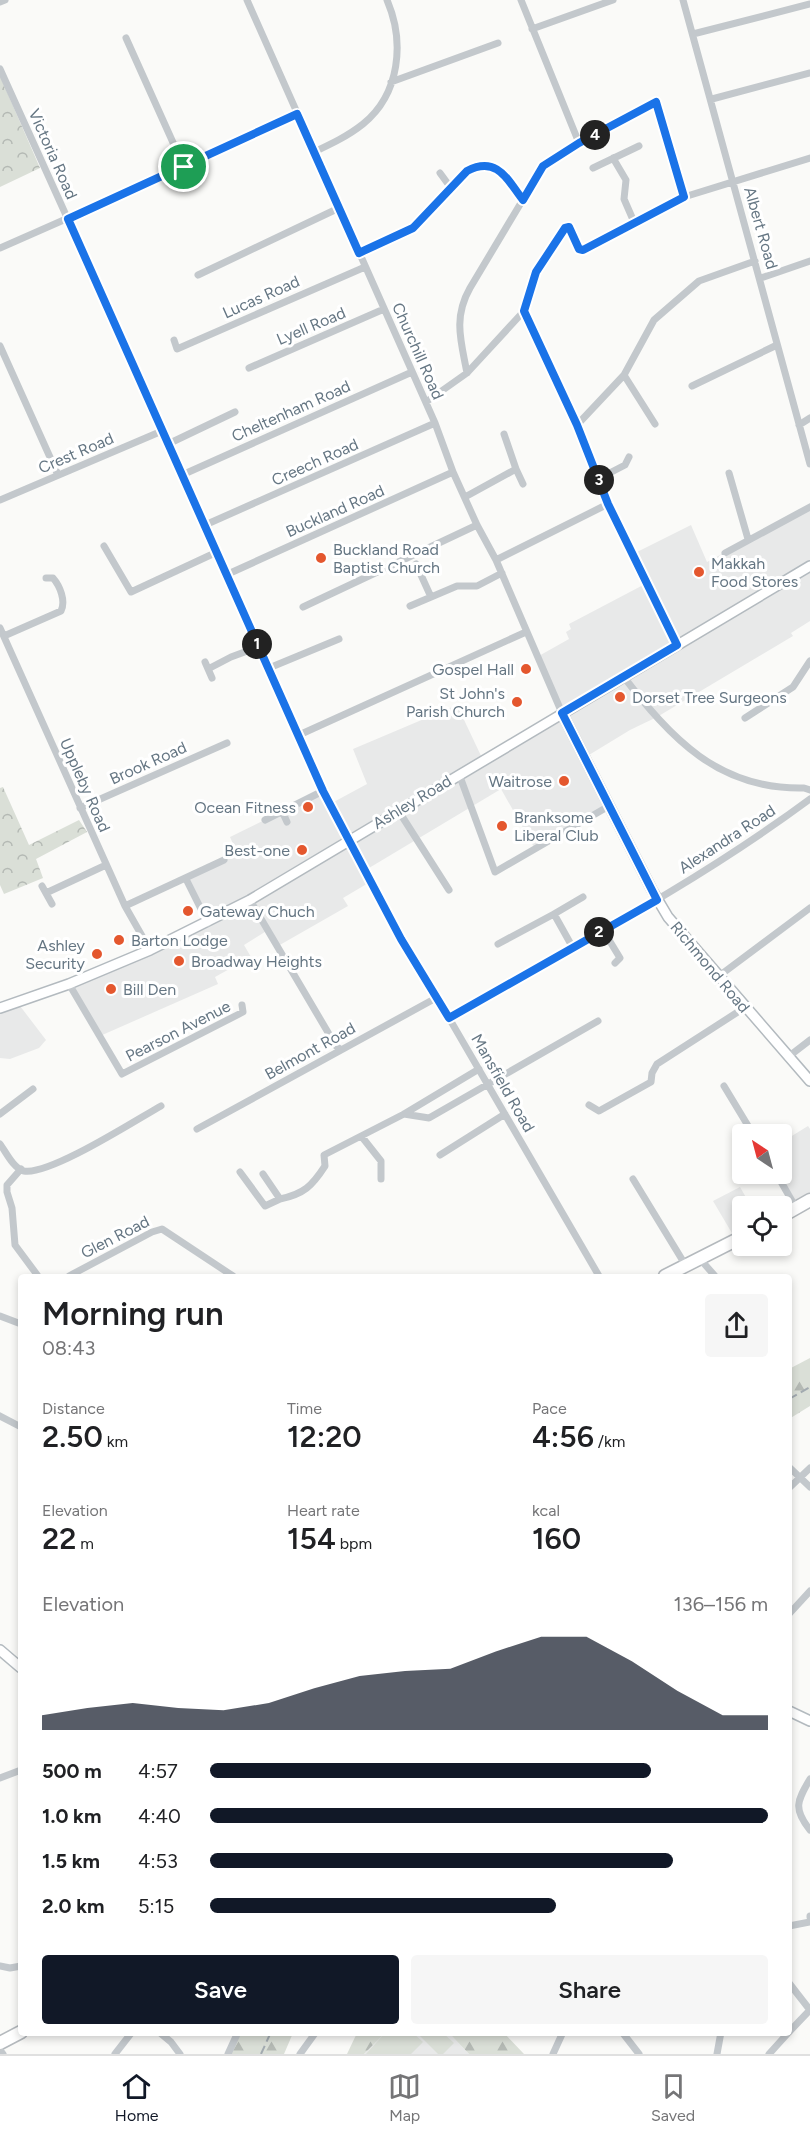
<!DOCTYPE html>
<html lang="en">
<head>
<meta charset="utf-8">
<style>
  :root { --surface:#fff; --page:#f6f6f6; --text:#202124; --muted:#757577; --line:#e0e0e0; --accent:#111827 }
  body { margin:0; font-family:Figtree,sans-serif; background:var(--page); color:var(--text); height:100vh; display:flex; flex-direction:column; font-size:22px; white-space:nowrap }
  * { box-sizing:border-box; margin:0 }
  p { font-size:20px; color:var(--muted) }
  .icon { flex:none; width:33px; height:33px; fill:none; stroke:currentColor; stroke-width:2; stroke-linecap:round; stroke-linejoin:round }
  .map { position:relative; flex:1; overflow:hidden }
  .drawer { position:absolute; left:18px; top:1274px; width:774px; height:762px; display:flex; flex-direction:column; background:var(--surface); border-radius:6px; box-shadow:0 3px 9px #0003 }
  .drawer>* { flex:none }
  .needle { width:39px; rotate:324deg }
  .tools { position:absolute; left:732px; top:1124px; display:grid; gap:12px }
  .tools a { display:grid; place-items:center; width:60px; height:60px; border-radius:6px; background:var(--surface); box-shadow:0 3px 9px #0003; font-size:30px }
  .pin { position:absolute; display:grid; place-items:center; width:51px; height:51px; color:#fff; margin:-26px; border:3px solid #fff; border-radius:50%; box-shadow:0 2px 6px #0007 }
  .km { position:absolute; width:30px; height:30px; margin:-15px; border-radius:50%; background:#222; color:#fff; font-size:16px; line-height:30px; text-align:center }
  .round { display:grid; place-items:center; flex:none; width:63px; height:63px; border-radius:6px; background:var(--page) }
  .summary { display:flex; align-items:center; justify-content:space-between; height:102px; padding:0 24px }
  h1 { font-size:33px; font-weight:600; line-height:45px }
  .stats { display:grid; grid-template-columns:repeat(3,1fr); gap:9px; height:102px; padding:6px 24px }
  .stats div { display:grid; align-content:center }
  .stats b { font-size:30px; font-weight:600 }
  .stats small { font-size:16px; font-weight:400 }
  .stats p { font-size:16px }
  .chart { height:168px; padding:12px 24px }
  .chart p { display:flex; justify-content:space-between }
  .chart svg { width:100%; height:108px; margin-top:6px; fill:var(--accent); opacity:.7 }
  .primary-button { display:flex; gap:12px; margin-top:auto; padding:12px 24px }
  .primary-button a { flex:1; height:69px; border-radius:6px; background:var(--accent); color:#fff; font-size:24px; font-weight:600; line-height:69px; text-align:center }
  .primary-button a+a { background:var(--page); color:var(--text) }
  ul { padding:0 24px; list-style:none; font-size:20px }
  li { display:grid; grid-template-columns:96px 72px 1fr; align-items:center; height:45px }
  li i { height:15px; border-radius:8px; background:var(--accent) }
  .tabs { display:flex; justify-content:space-around; align-items:center; height:84px; border-top:2px solid var(--line); background:var(--surface); font-size:16px; color:var(--muted) }
  .tabs a { display:grid; justify-items:center; gap:3px }
  .tabs .current { color:var(--accent) }
  .map>svg:first-child { display:block }
  .built { fill:#e8e9e9 }
  .grass { fill:#dadfd7 }
  .forest { fill:url(#forest-firs) }
  .park { fill:url(#park-crowns) }
  .lines { fill:none; stroke-linecap:round; stroke-linejoin:round }
  .secondary-casing { stroke:#b3babf; stroke-width:12 }
  .highway-casing { stroke:#b4b9bd; stroke-width:15 }
  .street { stroke:#c3c8cc; stroke-width:7 }
  .secondary { stroke:#fff; stroke-width:9 }
  .highway { stroke:#fff; stroke-width:12 }
  .rail { stroke:#a2aab0; stroke-width:2; stroke-dasharray:9 4.5; stroke-linecap:butt }
  .route-casing { stroke:#fff; stroke-width:12 }
  .route { stroke:#1a73e8; stroke-width:8 }
  .poi-dot { fill:#e4572e; stroke:#fff; stroke-width:2 }
  .labels { text-anchor:middle; dominant-baseline:central; stroke-width:6; stroke-linejoin:round; paint-order:stroke }
  .street-label { font-size:16px; fill:#657683; stroke:#fff }
  .poi-label { font-size:16px; fill:#657683; stroke:#fff; text-anchor:start }
</style>
</head>
<body>
<div class="map">
<svg width="810" height="2054" viewBox="0 0 810 2054">
  <defs>
    <pattern id="forest-firs" width="22" height="20" patternUnits="userSpaceOnUse" patternTransform="scale(1.5)"><rect width="22" height="20" fill="#dadfd7"/><path d="M5 1l3.5 6h-7zM16 11l3.5 6h-7z" fill="#b4b9b4"/></pattern>
    <pattern id="park-crowns" width="20" height="18" patternUnits="userSpaceOnUse" patternTransform="scale(1.5)"><rect width="20" height="18" fill="#dadfd7"/><path d="M2 6a3 3 0 1 1 6 0M12 15a3 3 0 1 1 6 0" fill="none" stroke="#b4b9b4"/></pattern>
  </defs>
  <rect width="100%" height="100%" fill="#fafaf8"/>
  <path class="built" d="M810,507V621L791,633L793,636L657,717L630,730L584,758L609,806L535,849L501,789L364,871L370,882L343,898L348,906L278,946L268,930L244,945L251,957L215,977L218,984L100,1036L69,984L208,923L186,879L237,853L230,837L323,791L330,804L367,784L353,749L457,705L483,760L561,713L537,657L569,639L566,632L571,629L569,624L647,583L633,554L691,525L707,562Z
    M17,1002L46,1040L39,1048L10,1059L0,1058V1008Z
    M808,1126L810,1129V1200L796,1208L776,1173H782V1142Z
    M740,1187L751,1206H742V1237L736,1240L713,1201Z
    M385,2032L449,2033L469,2054H364Z"/>
  <path class="grass" d="M385,2033H413L423,2042L411,2054H366Z
    M417,2033H443L454,2043L443,2054H438Z"/>
  <path class="forest" d="M810,1358V1406L789,1419V1369Z
    M238,2033H293L284,2054H228Z
    M357,2033V2032L385,2033L364,2054H347Z
    M449,2033H504L524,2054H469Z"/>
  <path class="park" d="M0,76L40,168L0,187Z
    M3,787L29,845L79,820L87,832L36,859L43,878L4,894L0,885V788Z"/>
  <g class="lines">
    <defs>
      <path id="secondary" d="M562,713L652,890L668,917L810,1081
        M0,1008L69,984L150,950L250,900L810,566
        M0,1650L21,1668
        M789,1711L810,1721"/>
      <path id="highway" d="M782,1216L810,1200
        M665,1276L742,1237
        M0,2043L21,2032"/>
    </defs>
    <use href="#secondary" class="secondary-casing"/>
    <use href="#highway" class="highway-casing"/>
    <path class="street" d="M247,0L435,423L453,472L477,525L496,560L562,713
      M521,0L579,143
      M683,0L810,464
      M0,2L5,0
      M532,29L613,0
      M693,34L810,4
      M126,38L184,167
      M0,69L228,574L258,647L347,841L401,939L449,1018L599,1276
      M391,82L498,43
      M712,99L810,73
      M314,152C331,144 348,136 363,124C400,94 405,42 387,0
      M613,158L626,180L624,199L634,222
      M593,168L639,146
      M440,173L451,188
      M0,248L184,167L297,114
      M359,253L413,228L467,171C482,164 499,167 510,180C516,186 518,194 523,200
      M198,275L339,208
      M761,278L810,261
      M524,311L577,425L608,504L677,645
      M174,340L177,349L365,267
      M0,346L58,475
      M249,368L384,309
      M467,373C461,341 453,318 470,288L543,166L579,143L656,102L684,197
      M624,375L655,424
      M692,386L777,345
      M426,402L467,373L524,311L536,272L565,228L569,227L579,249L583,250L684,197L810,158
      M577,425L624,375L654,320L699,281L755,261
      M799,425L810,418
      M168,444L235,412
      M516,469L523,484
      M729,473L748,539
      M182,475L412,372
      M598,479L625,465L629,457
      M465,497L516,469L504,434
      M0,500L162,431
      M205,525L435,423
      M104,546L131,592L217,552
      M725,553L810,507
      M496,560L608,504
      M416,564L431,597
      M228,574L453,472
      M410,606L457,586H477L502,573
      M303,607L477,525
      M0,628L125,906L150,950
      M4,636L61,611C66,601 60,586 53,578H46
      M205,662L212,678
      M269,668L339,639
      M208,669L231,657L258,647
      M623,676C671,738 718,790 804,788L810,790
      M745,718L793,687L810,661
      M299,735L526,632
      M459,774L495,872L609,806
      M80,808L227,743
      M398,810L449,890
      M282,811L287,822
      M265,820L323,791
      M186,879L208,923
      M42,886L52,904
      M46,893L106,865
      M250,900L336,1046L340,1049
      M125,906L224,860
      M554,914L583,897
      M603,930L620,958L615,963
      M498,944L554,914L573,948
      M719,976L810,908
      M69,984L122,1074L243,1012L242,1005
      M449,1018C572,948 697,883 810,799
      M788,1057L810,1040
      M724,1086L753,1134
      M589,1105L599,1111L651,1082L652,1073L657,1064L744,1008
      M0,1114L33,1089
      M404,1114L429,1118L598,1021
      M197,1129L436,998
      M362,1137L381,1161V1179
      M0,1144C6,1152 13,1168 24,1171C49,1176 136,1120 161,1106
      M440,1155L505,1114
      M21,1169L7,1185V1192L12,1208L15,1245L38,1276
      M240,1172L265,1206L280,1199L263,1174
      M776,1173L796,1208
      M633,1179L686,1266
      M280,1199C304,1194 312,1186 325,1166L324,1155L404,1114L479,1069
      M700,1259L715,1276
      M69,1276L152,1232L162,1229L233,1276
      M0,1316L21,1324
      M0,1416L21,1427
      M789,1467L810,1487
      M789,1488L810,1468
      M789,1614L810,1591
      M0,1778L21,1770
      M810,1779C797,1801 793,1809 810,1830
      M810,1916V1917
      M789,1926L810,1922
      M0,1966L10,1968L21,1966
      M789,1983L810,2010
      M159,2032L171,2042L180,2054
      M622,2032L639,2054
      M789,2032L810,2010
      M0,2050L3,2054
      M115,2054L132,2032
      M228,2054L238,2032
      M300,2054L316,2032
      M553,2054L563,2032
      M717,2054L721,2032
      M769,2054L789,2032"/>
    <use href="#secondary" class="secondary"/>
    <use href="#highway" class="highway"/>
    <path class="rail" d="M789,1399L810,1387
      M261,2054L271,2032"/>
  </g>
  <g class="lines">
    <defs>
      <path id="route" d="M656,102L684,197L583,250L579,249L569,227L565,228L536,272L524,311L577,425L608,504L677,645L562,713L657,900L449,1018L401,939L323,791L68,219L297,114L359,253L413,228L467,171C498,155 508,181 523,200L543,166L579,143Z"/>
    </defs>
    <use href="#route" class="route-casing"/>
    <use href="#route" class="route"/>
  </g>
  <g class="poi-dot">
    <circle cx="321" cy="558" r="6"/>
    <circle cx="699" cy="572" r="6"/>
    <circle cx="526" cy="669" r="6"/>
    <circle cx="620" cy="697" r="6"/>
    <circle cx="517" cy="702" r="6"/>
    <circle cx="564" cy="781" r="6"/>
    <circle cx="308" cy="807" r="6"/>
    <circle cx="502" cy="826" r="6"/>
    <circle cx="302" cy="850" r="6"/>
    <circle cx="188" cy="911" r="6"/>
    <circle cx="119" cy="940" r="6"/>
    <circle cx="97" cy="954" r="6"/>
    <circle cx="179" cy="961" r="6"/>
    <circle cx="111" cy="989" r="6"/>
  </g>
  <g class="labels">
    <g class="street-label">
      <text transform="translate(53 154) rotate(66)">Victoria Road</text>
      <text transform="translate(761 228) rotate(74)">Albert Road</text>
      <text transform="translate(261 297) rotate(-24)">Lucas Road</text>
      <text transform="translate(311 326) rotate(-23)">Lyell Road</text>
      <text transform="translate(418 351) rotate(66)">Churchill Road</text>
      <text transform="translate(291 411) rotate(-24)">Cheltenham Road</text>
      <text transform="translate(76 453) rotate(-23)">Crest Road</text>
      <text transform="translate(315 462) rotate(-24)">Creech Road</text>
      <text transform="translate(335 511) rotate(-24)">Buckland Road</text>
      <text transform="translate(148 763) rotate(-24)">Brook Road</text>
      <text transform="translate(85 785) rotate(66)">Uppleby Road</text>
      <text transform="translate(412 802) rotate(-31)">Ashley Road</text>
      <text transform="translate(727 839) rotate(-33)">Alexandra Road</text>
      <text transform="translate(710 967) rotate(50)">Richmond Road</text>
      <text transform="translate(178 1031) rotate(-27)">Pearson Avenue</text>
      <text transform="translate(310 1051) rotate(-29)">Belmont Road</text>
      <text transform="translate(503 1083) rotate(60)">Mansfield Road</text>
      <text transform="translate(115 1237) rotate(-27)">Glen Road</text>
    </g>
    <g class="poi-label">
      <text x="333" y="549">Buckland Road<tspan x="333" dy="18">Baptist Church</tspan></text>
      <text x="711" y="563">Makkah<tspan x="711" dy="18">Food Stores</tspan></text>
      <text x="514" y="669" text-anchor="end">Gospel Hall</text>
      <text x="505" y="693" text-anchor="end">St John's<tspan x="505" dy="18">Parish Church</tspan></text>
      <text x="632" y="697">Dorset Tree Surgeons</text>
      <text x="552" y="781" text-anchor="end">Waitrose</text>
      <text x="296" y="807" text-anchor="end">Ocean Fitness</text>
      <text x="514" y="817">Branksome<tspan x="514" dy="18">Liberal Club</tspan></text>
      <text x="290" y="850" text-anchor="end">Best-one</text>
      <text x="200" y="911">Gateway Chuch</text>
      <text x="131" y="940">Barton Lodge</text>
      <text x="85" y="945" text-anchor="end">Ashley<tspan x="85" dy="18">Security</tspan></text>
      <text x="191" y="961">Broadway Heights</text>
      <text x="123" y="989">Bill Den</text>
    </g>
  </g>
</svg>
<div class="tools">
<a><svg class="needle" viewBox="-14 -14 28 28"><path d="M0-13l5 13h-10z" fill="#e53935"/><path d="M0 13l5-13h-10z" fill="#757577"/></svg></a>
<a><svg class="icon" aria-label="locate" viewBox="0 0 24 24"><circle cx="12" cy="12" r="6"/><path d="M12 2v4M12 18v4M2 12h4M18 12h4"/></svg></a>
</div>
<div class="pin" style="left:184px;top:167px;background:#1e9e55"><svg class="icon" aria-label="arrive" viewBox="0 0 24 24"><path d="M6 21V4h12l-3 4 3 4H6"/></svg></div>
<b class="km" style="left:257px;top:644px">1</b>
<b class="km" style="left:599px;top:932px">2</b>
<b class="km" style="left:599px;top:480px">3</b>
<b class="km" style="left:595px;top:135px">4</b>
<section class="drawer">
<div class="summary"><div><h1>Morning run</h1><p>08:43</p></div><a class="round"><svg class="icon" aria-label="share" viewBox="0 0 24 24"><path d="M12 15V3M7 8l5-5 5 5M5 13v7h14v-7"/></svg></a></div>
<div class="stats">
<div><p>Distance</p><b>2.50<small> km</small></b></div>
<div><p>Time</p><b>12:20</b></div>
<div><p>Pace</p><b>4:56<small> /km</small></b></div>
</div>
<div class="stats">
<div><p>Elevation</p><b>22<small> m</small></b></div>
<div><p>Heart rate</p><b>154<small> bpm</small></b></div>
<div><p>kcal</p><b>160</b></div>
</div>
<div class="chart"><p><span>Elevation</span>136–156 m</p>
<svg viewBox="0 0 160 44" preserveAspectRatio="none"><path d="M0 44V38L10 35L20 33L30 35L40 36L50 33L60 27L70 22L80 20L90 19L100 12L110 6L120 6L130 16L140 28L150 38L160 38V44z"/></svg>
</div>
<ul>
<li><b>500 m</b>4:57<i style="width:79%"></i></li>
<li><b>1.0 km</b>4:40<i style="width:100%"></i></li>
<li><b>1.5 km</b>4:53<i style="width:83%"></i></li>
<li><b>2.0 km</b>5:15<i style="width:62%"></i></li>
</ul>
<div class="primary-button"><a>Save</a><a>Share</a></div>
</section>
</div>
<nav class="tabs">
<a class="current"><svg class="icon" aria-label="home" viewBox="0 0 24 24"><path d="M3 11l9-7 9 7M6 9v11h12V9"/></svg>Home</a>
<a><svg class="icon" aria-label="map" viewBox="0 0 24 24"><path d="M3 6l6-2 6 2 6-2v14l-6 2-6-2-6 2zM9 4v14M15 6v14"/></svg>Map</a>
<a><svg class="icon" aria-label="saved" viewBox="0 0 24 24"><path d="M7 4h10v16l-5-4-5 4z"/></svg>Saved</a>
</nav>
</body>
</html>
